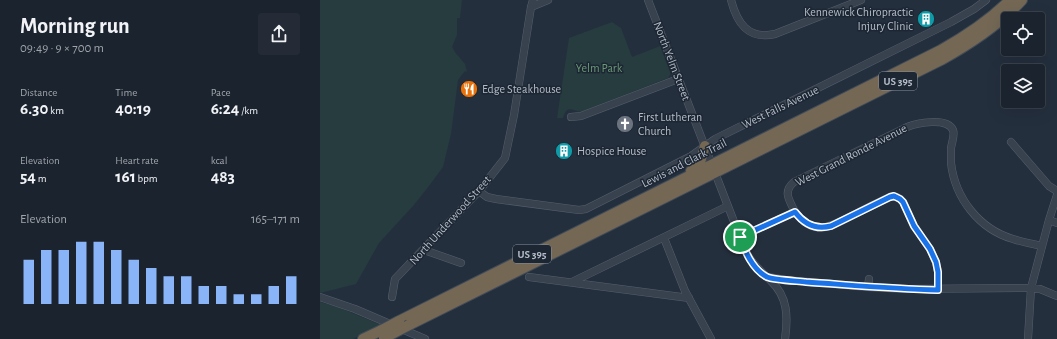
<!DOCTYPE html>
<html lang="en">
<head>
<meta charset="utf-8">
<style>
  :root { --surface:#1b232e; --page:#242b36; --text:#f1f3f6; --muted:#a0a4aa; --line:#39404a; --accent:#8ab4f8 }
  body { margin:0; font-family:"Alegreya Sans",sans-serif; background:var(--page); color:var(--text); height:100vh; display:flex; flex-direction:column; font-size:15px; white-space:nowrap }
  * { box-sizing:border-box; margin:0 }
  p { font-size:13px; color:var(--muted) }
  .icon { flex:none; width:22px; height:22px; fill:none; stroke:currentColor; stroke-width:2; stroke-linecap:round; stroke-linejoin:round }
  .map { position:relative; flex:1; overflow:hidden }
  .sheet { display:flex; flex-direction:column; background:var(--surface); width:320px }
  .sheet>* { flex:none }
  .buttons { position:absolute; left:681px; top:12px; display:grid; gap:8px }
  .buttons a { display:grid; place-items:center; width:44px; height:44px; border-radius:4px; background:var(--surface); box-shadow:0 4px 16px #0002,0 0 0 1px var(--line); font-size:20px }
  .pin { position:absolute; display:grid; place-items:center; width:34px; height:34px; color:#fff; margin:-17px; border:2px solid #fff; border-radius:50%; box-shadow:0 1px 4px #0007 }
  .round { display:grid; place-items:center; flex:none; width:42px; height:42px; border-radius:4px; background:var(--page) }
  .headline { display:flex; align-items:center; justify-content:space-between; height:68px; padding:0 20px }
  h1 { font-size:22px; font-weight:700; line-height:30px }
  .stats { display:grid; grid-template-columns:repeat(3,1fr); gap:6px; height:68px; padding:4px 20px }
  .stats div { display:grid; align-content:center }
  .stats b { font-size:17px; font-weight:700 }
  .stats small { font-size:11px; font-weight:400 }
  .stats p { font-size:11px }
  .chart { height:112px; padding:8px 20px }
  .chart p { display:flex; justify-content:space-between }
  .chart svg { width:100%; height:72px; margin-top:4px; stroke:var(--accent); stroke-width:6 }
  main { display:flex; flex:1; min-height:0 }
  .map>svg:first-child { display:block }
  .green { fill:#263c3f }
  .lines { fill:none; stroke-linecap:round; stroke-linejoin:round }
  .minor-casing { stroke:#565f6c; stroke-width:8 }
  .highway-casing { stroke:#434c59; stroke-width:12 }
  .minor { stroke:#38414e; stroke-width:7 }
  .highway { stroke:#746855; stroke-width:10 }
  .highway-bridge-casing { stroke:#434c59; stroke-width:12; stroke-linecap:butt }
  .highway-bridge { stroke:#746855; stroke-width:10 }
  .route-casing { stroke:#fff; stroke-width:8 }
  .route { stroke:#1a73e8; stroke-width:5 }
  .labels { text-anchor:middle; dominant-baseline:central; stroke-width:3; stroke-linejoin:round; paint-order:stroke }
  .shield { fill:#1d2633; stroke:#878f9c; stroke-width:1 }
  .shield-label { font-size:11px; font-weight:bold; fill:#b4bcc9 }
  .poi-label { font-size:12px; fill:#b4bcc9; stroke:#1d2633; text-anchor:start }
  .street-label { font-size:12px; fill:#b4bcc9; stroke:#1d2633 }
  .park-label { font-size:12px; fill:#6b9a76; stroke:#1d2633 }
</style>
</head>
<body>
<main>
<section class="sheet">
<div class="headline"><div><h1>Morning run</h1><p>09:49 · 9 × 700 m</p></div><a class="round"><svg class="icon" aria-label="share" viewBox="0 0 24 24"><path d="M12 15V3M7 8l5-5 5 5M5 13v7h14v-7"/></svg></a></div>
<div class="stats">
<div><p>Distance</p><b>6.30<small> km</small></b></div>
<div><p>Time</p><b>40:19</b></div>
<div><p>Pace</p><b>6:24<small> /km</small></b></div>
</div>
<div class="stats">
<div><p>Elevation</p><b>54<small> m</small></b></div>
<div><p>Heart rate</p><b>161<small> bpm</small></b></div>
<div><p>kcal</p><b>483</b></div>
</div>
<div class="chart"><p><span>Elevation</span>165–171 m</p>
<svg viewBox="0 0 160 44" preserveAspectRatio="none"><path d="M5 44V17M15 44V11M25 44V11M35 44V6M45 44V6M55 44V11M65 44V17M75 44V22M85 44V27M95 44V27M105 44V33M115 44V33M125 44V38M135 44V38M145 44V33M155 44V27"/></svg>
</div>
</section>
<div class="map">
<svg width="737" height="339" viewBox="0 0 737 339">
  <rect width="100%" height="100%" fill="#242f3e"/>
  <path class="green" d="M0,0H142L140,18H137V35L132,47L135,52L145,64L147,72L145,71L138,80L131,134L123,167L109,186L93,206L59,243L36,284L0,293Z
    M292,22L301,28L312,57L340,46L350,72V75L348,78L261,112C252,111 247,104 243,118H237L249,38Z
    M0,302L18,307L61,325L33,339H0Z"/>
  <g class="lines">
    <defs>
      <path id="minor" d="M328,0L425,250C432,264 440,270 451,281C468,297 468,317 465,339
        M411,0C417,23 428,40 455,34L541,0
        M211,7L228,0
        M251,117L261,116L358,79
        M691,142L729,186L737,191
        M159,191L167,197L176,199L259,210L266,209L371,156L395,139L631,22L654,9L666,0
        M475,212C494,237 510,227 533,215C545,209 557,203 570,197C576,196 579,197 583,202L594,226L610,249L616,262L618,272V290
        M729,220L737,223
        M420,237L475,212C470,201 462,192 474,182L587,127C597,123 627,117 633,130C635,135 632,142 631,148C631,153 631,158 631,163C635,198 659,229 693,239C702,242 712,244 722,246
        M344,238L365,291L391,339
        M104,250L141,263
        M209,277L369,298
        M448,277L466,280L548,287L586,289L711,288L720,289L737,296
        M252,282L408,206
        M548,287L549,279
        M0,297L35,309L105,339
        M72,297L75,279L159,191L185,158L194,115L211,7L213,0
        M708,339L711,288L729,220L737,195"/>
      <path id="highway" d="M371,171L380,162L385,146
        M79,321L621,50C646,36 670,20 690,0
        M89,325L621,60C650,44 679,25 702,0
        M43,339L62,330"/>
    </defs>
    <use href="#minor" class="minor-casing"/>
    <use href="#highway" class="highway-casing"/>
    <use href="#minor" class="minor"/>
    <use href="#highway" class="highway"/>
    <defs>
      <path id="highway-bridge" d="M62,330L79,321
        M64,338L89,325"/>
    </defs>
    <use href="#highway-bridge" class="highway-bridge-casing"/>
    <use href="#highway-bridge" class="highway-bridge"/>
  </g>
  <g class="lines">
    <defs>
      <path id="route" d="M574,196L580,199L583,202L594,226L610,249L616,262L618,272V290C574,289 530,285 486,282C478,281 454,280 447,277C432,269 425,251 420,237L475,212C484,224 496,230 511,226L570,197Z"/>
    </defs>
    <use href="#route" class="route-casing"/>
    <use href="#route" class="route"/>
  </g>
  <defs>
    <symbol id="building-disc" viewBox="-11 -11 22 22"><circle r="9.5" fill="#0f9aa8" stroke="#1d2633"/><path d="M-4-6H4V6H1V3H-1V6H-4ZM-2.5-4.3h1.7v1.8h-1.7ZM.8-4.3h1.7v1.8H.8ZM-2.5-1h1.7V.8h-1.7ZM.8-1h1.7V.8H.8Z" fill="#fff"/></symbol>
    <symbol id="restaurant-disc" viewBox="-11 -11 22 22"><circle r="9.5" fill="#e8710a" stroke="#1d2633"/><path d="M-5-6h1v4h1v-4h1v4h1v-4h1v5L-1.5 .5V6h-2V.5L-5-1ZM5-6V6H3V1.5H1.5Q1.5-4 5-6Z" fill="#fff"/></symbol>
    <symbol id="church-disc" viewBox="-11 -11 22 22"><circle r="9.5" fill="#6b7280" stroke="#1d2633"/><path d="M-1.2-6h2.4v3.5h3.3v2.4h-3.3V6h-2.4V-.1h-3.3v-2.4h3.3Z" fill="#fff"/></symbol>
  </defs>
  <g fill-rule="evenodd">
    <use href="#building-disc" x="596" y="9" width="20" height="20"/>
    <use href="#restaurant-disc" x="139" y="79" width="20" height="20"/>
    <use href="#church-disc" x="295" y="114" width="20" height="20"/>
    <use href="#building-disc" x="234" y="141" width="20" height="20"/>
  </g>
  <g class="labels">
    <g class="shield">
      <rect x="559" y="72" width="38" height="18" rx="3"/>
      <rect x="193" y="245" width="38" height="18" rx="3"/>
    </g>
    <g class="shield-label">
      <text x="578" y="81">US 395</text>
      <text x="212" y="254">US 395</text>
    </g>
    <g class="poi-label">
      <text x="593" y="12" text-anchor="end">Kennewick Chiropractic<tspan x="593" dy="14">Injury Clinic</tspan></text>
      <text x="162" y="89">Edge Steakhouse</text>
      <text x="318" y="117">First Lutheran<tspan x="318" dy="14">Church</tspan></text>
      <text x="257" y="151">Hospice House</text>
    </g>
    <g class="street-label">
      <text transform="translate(352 61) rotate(69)">North Yelm Street</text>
      <text transform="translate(460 107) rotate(-26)">West Falls Avenue</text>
      <text transform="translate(531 155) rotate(-27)">West Grand Ronde Avenue</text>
      <text transform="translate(364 163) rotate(-27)">Lewis and Clark Trail</text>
      <text transform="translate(130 220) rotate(-48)">North Underwood Street</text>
    </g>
    <g class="park-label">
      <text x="279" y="68">Yelm Park</text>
    </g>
  </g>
</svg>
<div class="buttons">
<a><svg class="icon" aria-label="locate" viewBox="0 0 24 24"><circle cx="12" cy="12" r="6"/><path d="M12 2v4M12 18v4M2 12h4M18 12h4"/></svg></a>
<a><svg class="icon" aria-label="layers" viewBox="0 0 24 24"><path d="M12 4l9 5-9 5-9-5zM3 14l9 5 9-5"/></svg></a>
</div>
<div class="pin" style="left:420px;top:237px;background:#1e9e55"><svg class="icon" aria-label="arrive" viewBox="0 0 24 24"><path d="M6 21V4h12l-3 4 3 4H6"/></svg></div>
</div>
</main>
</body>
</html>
